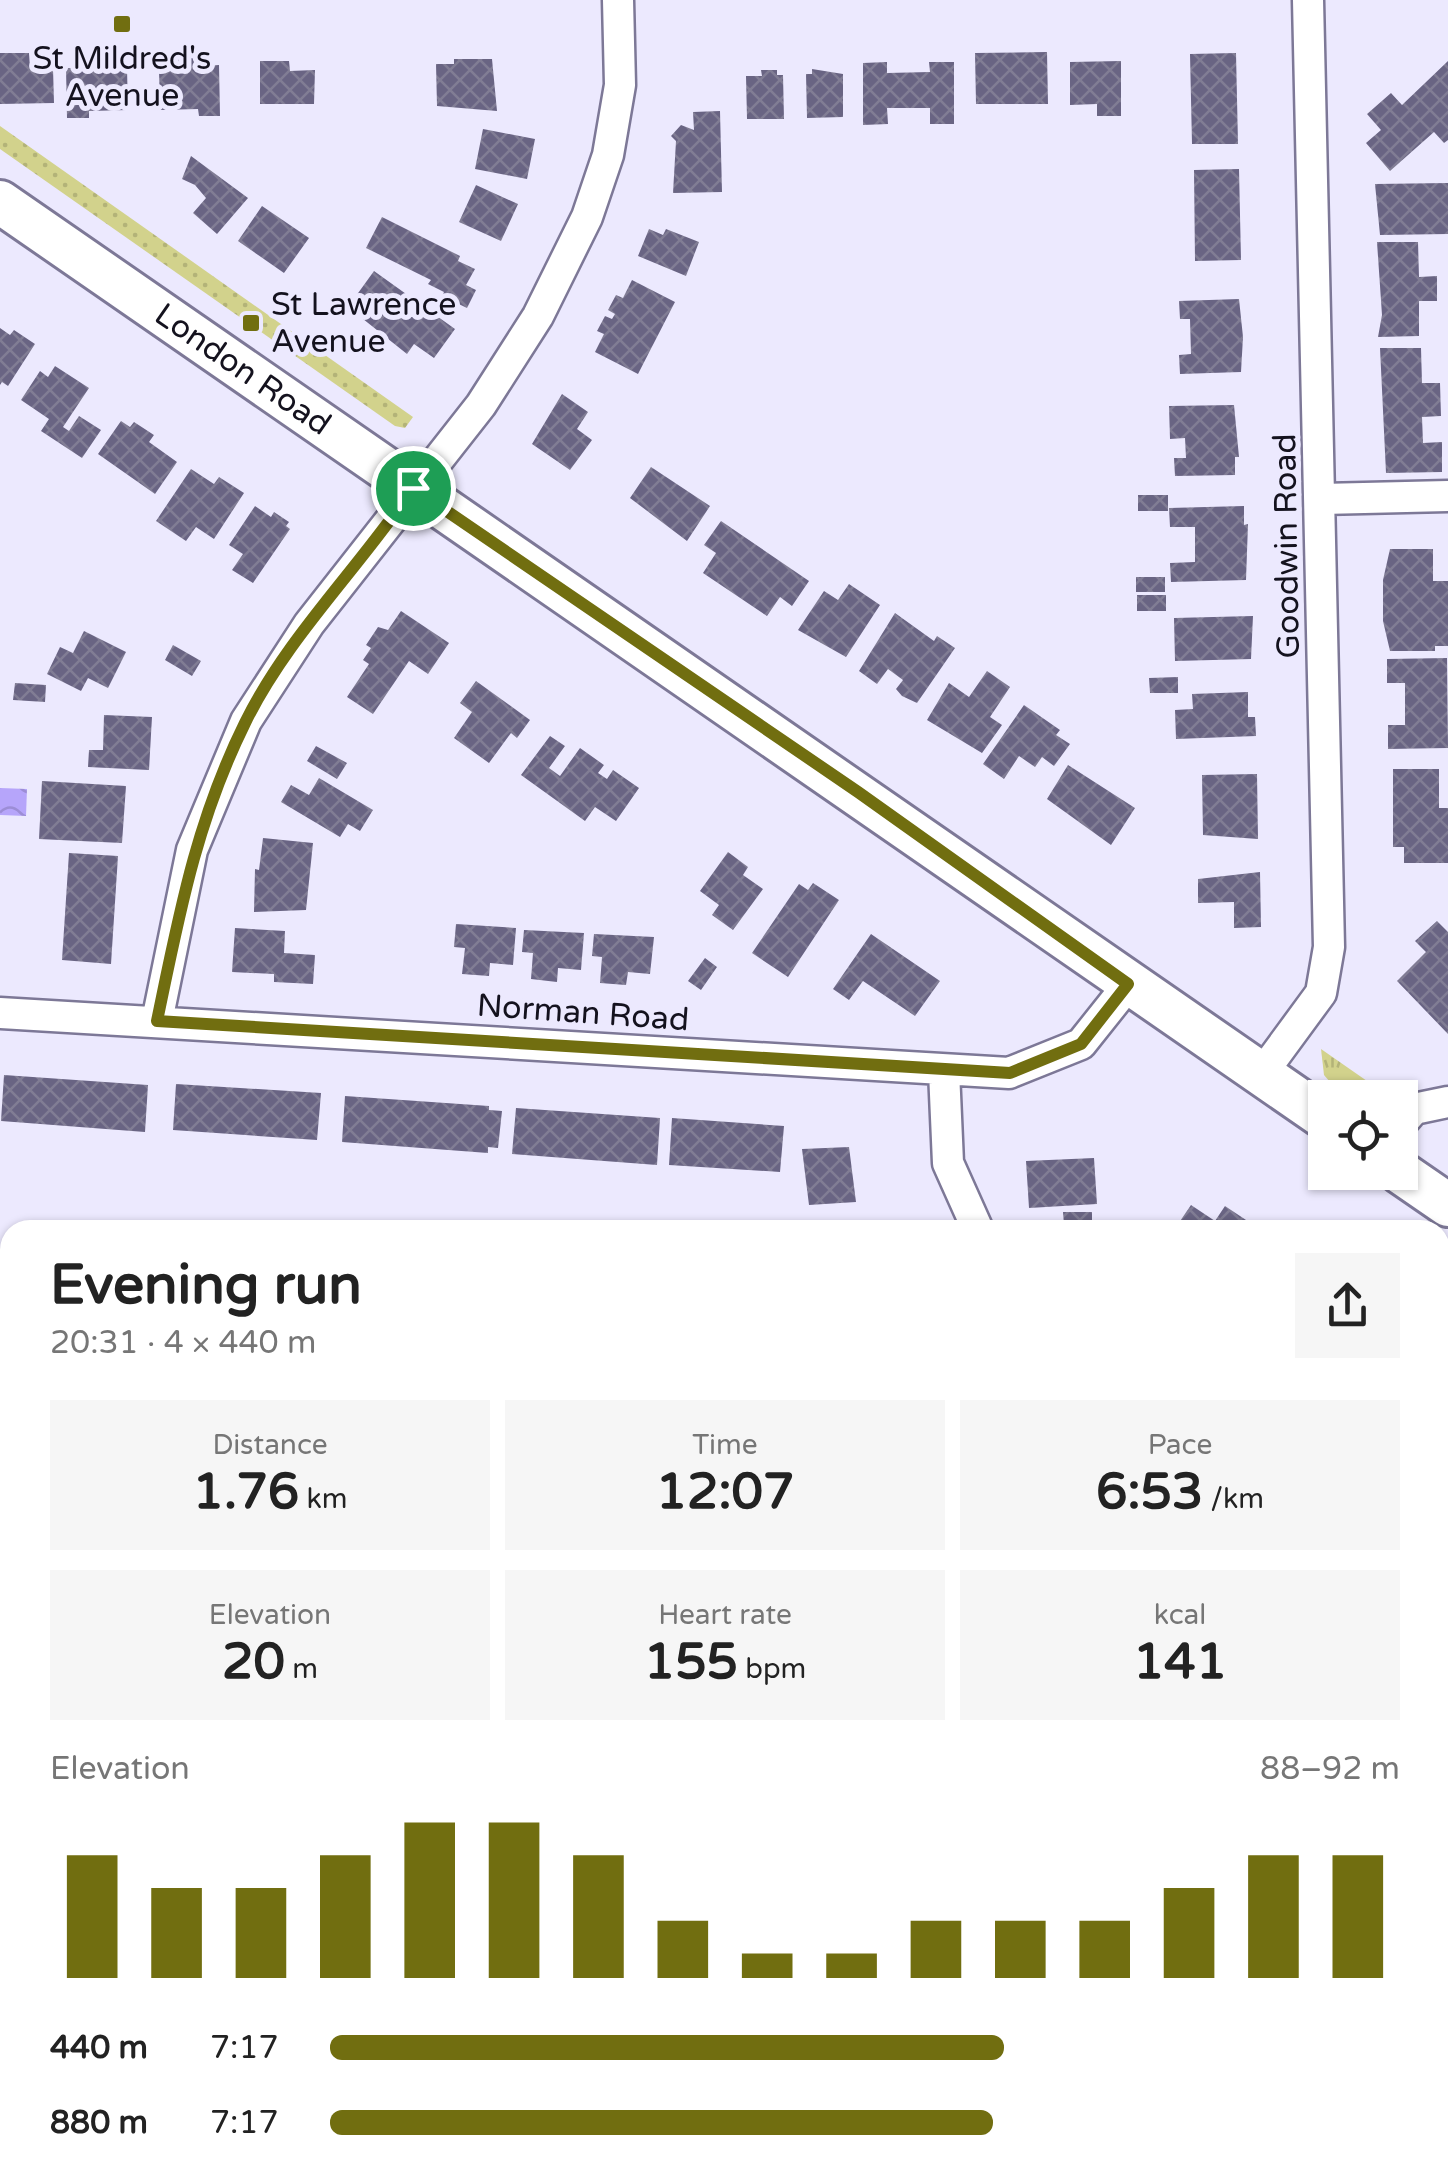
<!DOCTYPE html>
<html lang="en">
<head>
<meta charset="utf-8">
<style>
  :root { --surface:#fff; --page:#f6f6f6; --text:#222; --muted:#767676; --accent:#716e10 }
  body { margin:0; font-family:"Varela Round",sans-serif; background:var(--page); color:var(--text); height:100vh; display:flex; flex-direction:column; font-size:38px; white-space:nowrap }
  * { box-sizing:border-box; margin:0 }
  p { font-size:32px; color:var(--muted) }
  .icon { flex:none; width:55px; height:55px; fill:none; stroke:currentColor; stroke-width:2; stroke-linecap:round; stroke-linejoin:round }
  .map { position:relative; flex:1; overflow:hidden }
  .details { position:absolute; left:0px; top:1220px; width:1450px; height:962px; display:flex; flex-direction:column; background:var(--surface); border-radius:30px 30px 0 0; box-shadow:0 2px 8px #0004 }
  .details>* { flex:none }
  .tools { position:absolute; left:1308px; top:1080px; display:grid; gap:20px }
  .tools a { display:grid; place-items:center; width:110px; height:110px; border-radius:0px; background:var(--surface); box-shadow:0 2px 8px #0004; font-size:50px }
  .pin { position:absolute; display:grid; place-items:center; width:85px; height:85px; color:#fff; margin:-42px; border:5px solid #fff; border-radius:50%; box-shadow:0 2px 10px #0007 }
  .round { display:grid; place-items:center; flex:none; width:105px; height:105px; border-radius:0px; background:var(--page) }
  .headline { display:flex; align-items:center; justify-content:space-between; height:170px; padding:0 50px }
  h1 { font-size:55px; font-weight:700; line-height:75px }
  .figures { display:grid; grid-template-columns:repeat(3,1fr); gap:15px; height:170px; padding:10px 50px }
  .figures div { display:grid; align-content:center; border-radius:0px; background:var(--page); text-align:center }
  .figures b { font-size:50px; font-weight:700 }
  .figures small { font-size:28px; font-weight:400 }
  .figures p { font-size:28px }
  .chart { height:280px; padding:20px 50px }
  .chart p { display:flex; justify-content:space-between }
  .chart svg { width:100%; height:180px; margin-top:10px; stroke:var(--accent); stroke-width:6 }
  ul { padding:0 50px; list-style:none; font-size:32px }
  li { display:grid; grid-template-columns:160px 120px 1fr; align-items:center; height:75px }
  li i { height:25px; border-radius:12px; background:var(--accent) }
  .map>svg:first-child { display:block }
  .grass { fill:url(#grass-tufts) }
  .park { fill:url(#park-dots) }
  .pitch { fill:#d2d28c }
  .water { fill:url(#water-waves) }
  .building { fill:url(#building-cross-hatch) }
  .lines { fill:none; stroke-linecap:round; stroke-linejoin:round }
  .street-casing { stroke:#7d7897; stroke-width:35 }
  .secondary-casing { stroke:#7d7897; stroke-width:48 }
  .street { stroke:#fff; stroke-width:30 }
  .secondary { stroke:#fff; stroke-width:42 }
  .route-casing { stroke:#fff; stroke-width:20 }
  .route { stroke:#716e10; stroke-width:12 }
  .poi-dot { fill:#716e10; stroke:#ece9fe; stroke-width:4 }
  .labels { text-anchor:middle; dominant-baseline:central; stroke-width:10; stroke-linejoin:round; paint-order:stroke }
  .poi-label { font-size:32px; fill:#14121e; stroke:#ece9fe }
  .street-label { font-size:32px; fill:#14121e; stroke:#ece9fe }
</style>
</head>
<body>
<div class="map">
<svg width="1448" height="2182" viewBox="0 0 1448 2182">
  <defs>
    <pattern id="grass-tufts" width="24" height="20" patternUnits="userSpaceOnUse" patternTransform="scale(2.5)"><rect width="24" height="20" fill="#d2d28c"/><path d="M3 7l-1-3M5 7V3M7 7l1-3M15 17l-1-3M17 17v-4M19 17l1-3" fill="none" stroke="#b3b378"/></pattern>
    <pattern id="park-dots" width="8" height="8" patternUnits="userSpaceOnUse" patternTransform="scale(2.5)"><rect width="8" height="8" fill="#d2d28c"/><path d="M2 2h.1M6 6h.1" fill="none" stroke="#b3b378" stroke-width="1.8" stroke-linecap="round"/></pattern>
    <pattern id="water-waves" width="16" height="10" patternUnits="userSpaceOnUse" patternTransform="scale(2.5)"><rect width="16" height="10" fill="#b6a5fa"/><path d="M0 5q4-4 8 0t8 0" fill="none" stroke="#9c8dd6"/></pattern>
    <pattern id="building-cross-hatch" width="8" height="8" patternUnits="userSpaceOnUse" patternTransform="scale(2.5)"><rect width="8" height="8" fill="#696483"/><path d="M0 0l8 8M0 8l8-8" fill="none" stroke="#817d94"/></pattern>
  </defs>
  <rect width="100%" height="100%" fill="#ece9fe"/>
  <path class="grass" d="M1321,1049L1390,1097L1342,1096L1324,1075Z"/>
  <path class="park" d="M0,126L413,417L405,428L395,426L0,149Z"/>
  <path class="pitch" d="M10,1696V2002H0V1697Z"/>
  <path class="water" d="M0,788L27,789L26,816L0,815Z"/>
  <path class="building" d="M1047,52L1048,104H976L975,53Z
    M0,53H29L30,68H53L54,103L0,104Z
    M1236,53L1238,144H1192L1190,54Z
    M116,58V70L127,69L128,110L89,111V118H67L66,68H84V59Z
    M169,58H201V66L219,65L220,116H199L198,109L160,110L159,70H170Z
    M454,59H492L497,111L437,106L436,64H454Z
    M260,61H289L290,71L315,70L314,104H260Z
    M1121,61V116H1097V104L1070,105V62Z
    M1448,61V140L1444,143L1434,132L1390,171L1366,143L1381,130L1367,114L1391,93L1402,105Z
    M887,62V73L930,72L929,62H954V124H930V108H887L888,124L863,125V63Z
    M812,69L843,74V117L807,118L806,74H812Z
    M761,70H777V75H783L784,119H747L746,76H762Z
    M720,111L722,192L673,193L676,141L671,136L681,125L694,130L693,112Z
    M483,129L535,139L527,179L475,169Z
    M191,156L248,198L217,234L193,213L206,198L195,185L182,179Z
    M1239,169L1241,260L1195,261L1194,170Z
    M1448,183V234L1380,235L1375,184Z
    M476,185L518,204L501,241L459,222Z
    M262,206L309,238L284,273L238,241Z
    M382,217L460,256L458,261L475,269L466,285L476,290L467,308L442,296L444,292L428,284L431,280L366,248Z
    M649,229L663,235L666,229L699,242L686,276L638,256Z
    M1377,242H1418L1419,277L1437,276V301H1419V336L1378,337L1382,315Z
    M374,271L455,329L434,358L414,344L407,354L348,307Z
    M632,280L675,302L638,374L595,352L604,334L597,331L605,316L612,319L615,314L608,310L616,295L623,298Z
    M1239,299L1243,337L1241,372L1180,374L1179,355L1191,354L1190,319H1180L1179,301Z
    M0,328L10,335L14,330L35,344L8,386L2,382L0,385Z
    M1380,348H1421L1422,383H1440L1441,416L1422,417L1423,443L1442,442V472L1386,473Z
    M55,366L89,388L63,427L69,431L79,416L101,430L82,458L41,431L49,419L21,400L40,371L48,377Z
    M562,394L588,412L577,429L592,440L570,470L532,444Z
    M1234,405L1239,457H1235V475L1175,476L1174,458H1186L1185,438L1170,439L1169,406Z
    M121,421L130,427L134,422L154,435L149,442L177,462L155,494L98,454Z
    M651,467L710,506L687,541L630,498Z
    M191,469L214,484L219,477L244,493L214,539L196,527L186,541L156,521Z
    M1138,495H1168V511H1138Z
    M255,506L271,517L274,512L289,522L286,526L290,529L253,583L232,570L243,554L229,545Z
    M1244,506V525L1248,524L1246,580L1171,582L1170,563L1195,562V527H1170L1169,508Z
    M721,521L809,581L792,606L780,597L767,616L703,573L716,553L704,545Z
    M1390,549H1433V581H1448V646H1435V651H1390L1383,621V580Z
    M1136,577H1165V592H1136Z
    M849,584L880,605L846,657L798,630L824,591L838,600Z
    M1137,595H1166V611H1137Z
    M401,611L449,643L428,674L409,661L373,714L347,697L369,664L363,660L371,648L366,645L378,627L388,630Z
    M895,613L934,641L937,636L955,648L917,703L902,696L896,689L903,680L888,669L877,684L859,671Z
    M1253,616L1251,659L1175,661L1174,618Z
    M84,631L126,652L108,688L88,678L81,691L47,674L60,647L73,653Z
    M173,645L201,661L192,676L165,660Z
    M1447,658L1448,748L1388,749V725H1405V683H1387V659Z
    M987,671L1010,687L990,717L1002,725L982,753L927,720L949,683L969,697Z
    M1178,677V693H1150L1149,678Z
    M476,681L530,720L517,738L511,733L489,763L454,738L472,712L460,703Z
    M15,683L46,685L45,702L13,700Z
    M1248,692V717H1255L1256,736L1176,739L1175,710L1193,709L1192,694Z
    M1024,705L1060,730L1056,735L1070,744L1054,766L1042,757L1035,767L1019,756L1004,779L983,764Z
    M104,715L152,717L149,770L88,767L89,750H103Z
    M550,736L565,746L549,768L560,776L580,748L604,765L598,773L607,779L613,770L639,788L616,821L595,807L585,821L521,775Z
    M316,746L347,763L337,779L307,761Z
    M1068,765L1135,808L1111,845L1047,799Z
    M1393,769H1439V808H1448V863H1404V847H1393Z
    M1257,774L1258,839L1203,835L1202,775Z
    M319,778L373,810L360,831L348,824L340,837L281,802L291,785L309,795Z
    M42,781L126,786L122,843L39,839Z
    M263,838L313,843L306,910L254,912L255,869L259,870Z
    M728,852L748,867L743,875L763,889L733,930L712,915L719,905L700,891Z
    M69,853L118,856L111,964L62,960Z
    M1260,872L1261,927L1234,928V902L1198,903V879Z
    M813,883L839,900L788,977L752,953L799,884L808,890Z
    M1437,921L1448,932V1034L1397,981L1426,952L1415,941Z
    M456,924L516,928L513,965L490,963L489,976L462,974L465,948L454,947Z
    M235,928L285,931L284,953L315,955L313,984L274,982V974L232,972Z
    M524,930L584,933L581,970L558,968L557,982L531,979L533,953L522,952Z
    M594,934L654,937L650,974L628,972L626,985L600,983L602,957L592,956Z
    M871,934L940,981L915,1016L863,981L849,1000L833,989Z
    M705,958L717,967L701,990L688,981Z
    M4,1075L148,1085L145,1132L1,1121Z
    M176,1084L321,1093L317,1140L173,1130Z
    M345,1096L489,1106V1110L502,1111L498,1148L488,1147V1153L342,1142Z
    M516,1108L660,1118L657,1165L512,1154Z
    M672,1118L784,1126L780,1172L669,1165Z
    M849,1147L856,1202L809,1205L802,1149Z
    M1094,1158L1097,1204L1029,1208L1026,1161Z
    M1191,1205L1215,1221L1225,1206L1249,1222L1243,1230H1174Z
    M1063,1212H1092V1224L1064,1225Z
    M1440,1365L1448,1370V1401L1443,1407Z
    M1448,1446V1503L1440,1498V1458Z
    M0,1529L10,1600L0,1604Z
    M1440,1880L1448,1886V1917L1440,1912Z
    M1440,1935L1448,1940V1970L1440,1982Z
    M10,2160V2172H55L47,2182H0V2171Z
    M694,2172H759L765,2182H700Z
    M1063,2172H1111L1108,2178L1115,2182H1078Z
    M1257,2172H1303L1311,2178L1308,2182H1251Z
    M1014,2173L1030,2182H1009Z"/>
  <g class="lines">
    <defs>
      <path id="street" d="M1322,499L1448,496
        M0,1013L1009,1073L1081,1044L1128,985
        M157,1021L192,850L246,721L309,624L481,405L538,316L587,217L608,155L620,85L618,0
        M944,1071L948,1163L978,1230
        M1263,1072L1321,993L1329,947L1308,0
        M1400,1125L1414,1109L1448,1102
        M1172,2182L1177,2172"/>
      <g id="secondary">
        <path id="s1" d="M0,202L1325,1118"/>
        <path d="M1400,1172L1448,1205"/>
      </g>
    </defs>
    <use href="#street" class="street-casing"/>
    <use href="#secondary" class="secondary-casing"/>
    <use href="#street" class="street"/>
    <use href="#secondary" class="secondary"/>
  </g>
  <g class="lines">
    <defs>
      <path id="route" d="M413,488L858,792L1128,984L1081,1044L1010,1073L157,1021C179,915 196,822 245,723C287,637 360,567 413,488Z"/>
    </defs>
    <use href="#route" class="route-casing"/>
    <use href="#route" class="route"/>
  </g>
  <g class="poi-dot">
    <rect x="112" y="14" width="20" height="20" rx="5"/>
    <rect x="241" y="313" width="20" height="20" rx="5"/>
  </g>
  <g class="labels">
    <g class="poi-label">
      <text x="122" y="59">St Mildred's<tspan x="122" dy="37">Avenue</tspan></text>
      <text x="271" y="305" text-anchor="start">St Lawrence<tspan x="271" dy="37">Avenue</tspan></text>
    </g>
    <g class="street-label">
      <text stroke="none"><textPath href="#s1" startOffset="295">London Road</textPath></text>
      <text transform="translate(1287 546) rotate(-91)">Goodwin Road</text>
      <text transform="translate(583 1013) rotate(4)">Norman Road</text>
    </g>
  </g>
</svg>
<div class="tools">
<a><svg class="icon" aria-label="locate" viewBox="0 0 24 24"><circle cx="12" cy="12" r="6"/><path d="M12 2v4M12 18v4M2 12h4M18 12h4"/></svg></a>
</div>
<div class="pin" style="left:413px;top:488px;background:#1e9e55"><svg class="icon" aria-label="arrive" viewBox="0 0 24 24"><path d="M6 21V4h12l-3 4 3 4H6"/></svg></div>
<section class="details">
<div class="headline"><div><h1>Evening run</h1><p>20:31 · 4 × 440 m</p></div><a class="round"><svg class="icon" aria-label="share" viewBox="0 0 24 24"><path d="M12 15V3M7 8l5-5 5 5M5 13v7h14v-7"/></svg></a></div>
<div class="figures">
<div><p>Distance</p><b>1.76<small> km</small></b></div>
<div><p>Time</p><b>12:07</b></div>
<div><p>Pace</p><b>6:53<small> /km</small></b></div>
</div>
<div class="figures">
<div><p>Elevation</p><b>20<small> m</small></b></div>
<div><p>Heart rate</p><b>155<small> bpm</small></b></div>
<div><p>kcal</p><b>141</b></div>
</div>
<div class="chart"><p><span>Elevation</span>88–92 m</p>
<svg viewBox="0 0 160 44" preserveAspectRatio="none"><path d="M5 44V14M15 44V22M25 44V22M35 44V14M45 44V6M55 44V6M65 44V14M75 44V30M85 44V38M95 44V38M105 44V30M115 44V30M125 44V30M135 44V22M145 44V14M155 44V14"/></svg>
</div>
<ul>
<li><b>440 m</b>7:17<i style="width:63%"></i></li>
<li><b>880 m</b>7:17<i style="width:62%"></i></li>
</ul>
</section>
</div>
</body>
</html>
